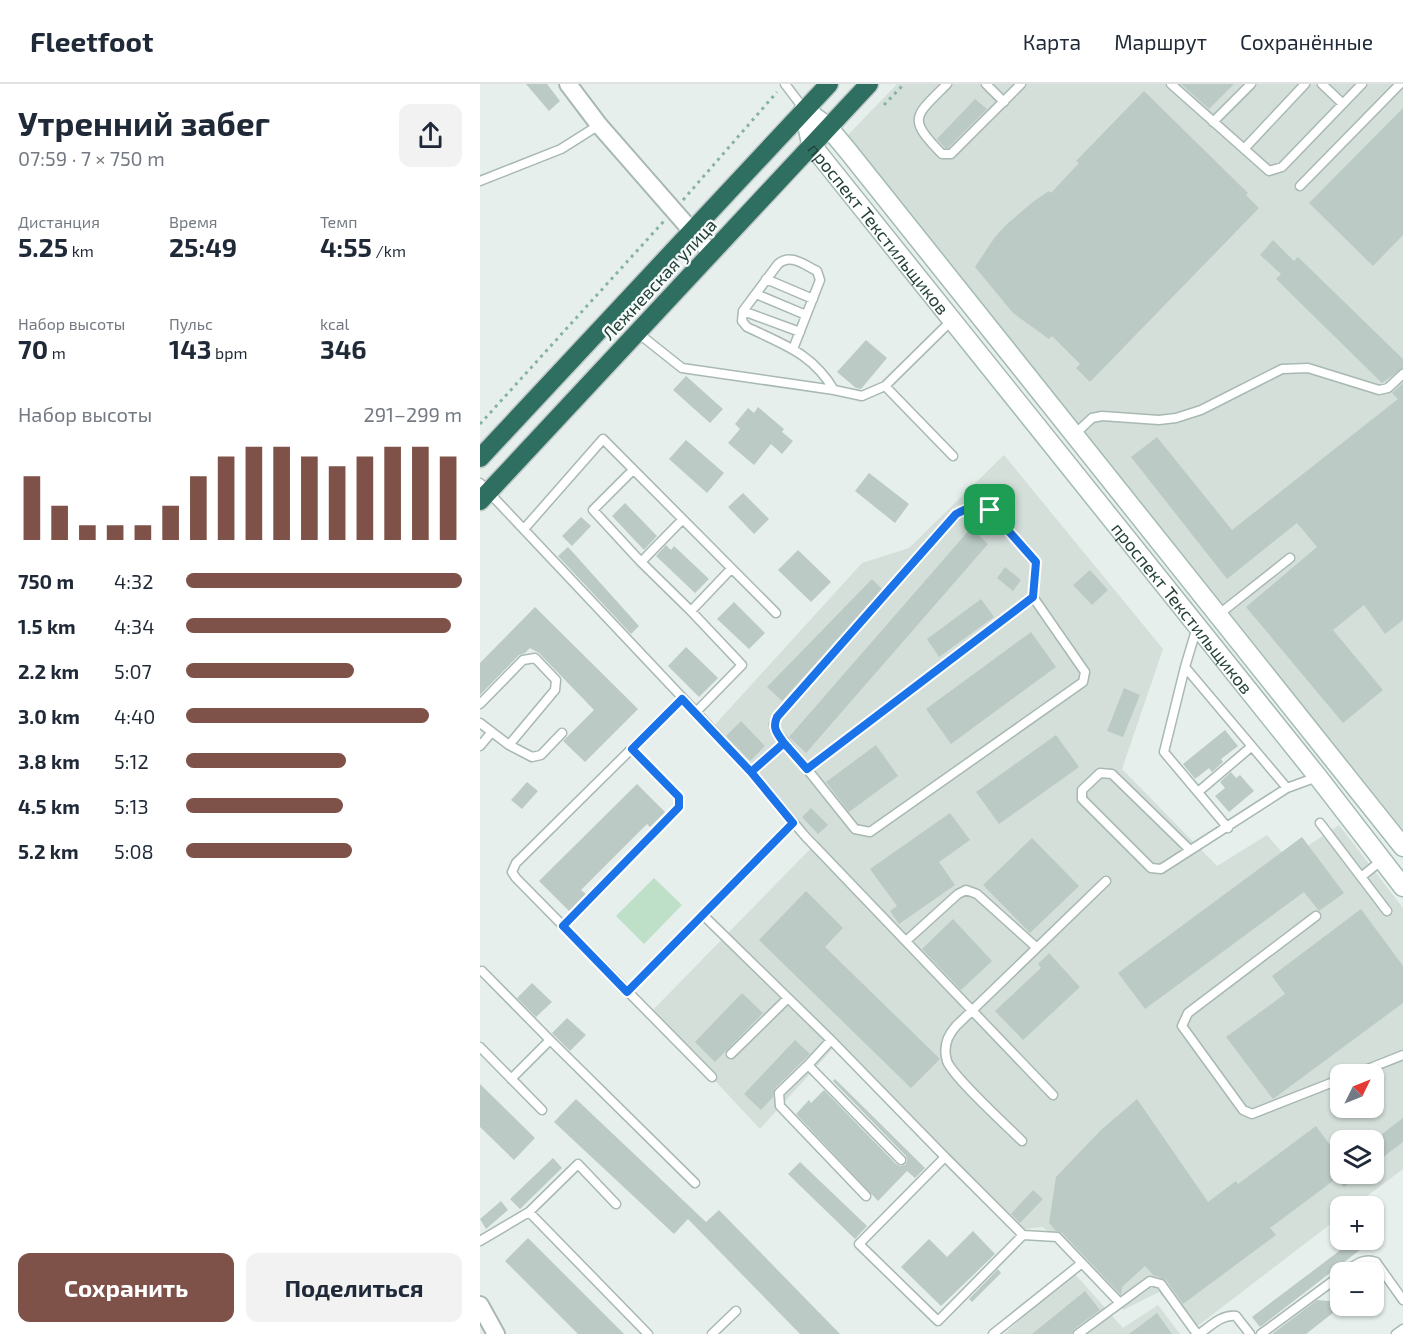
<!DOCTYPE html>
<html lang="ru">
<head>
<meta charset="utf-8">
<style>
  :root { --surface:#fff; --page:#f2f2f3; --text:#1f2937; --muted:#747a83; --line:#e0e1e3; --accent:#7f5249 }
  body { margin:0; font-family:"Exo 2",sans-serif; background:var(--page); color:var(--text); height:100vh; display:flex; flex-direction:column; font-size:22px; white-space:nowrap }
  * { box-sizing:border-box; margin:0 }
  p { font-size:20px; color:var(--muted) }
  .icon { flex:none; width:33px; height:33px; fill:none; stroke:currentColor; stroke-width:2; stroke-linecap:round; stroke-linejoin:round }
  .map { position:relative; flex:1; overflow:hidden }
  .sheet { display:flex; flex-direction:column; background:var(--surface); width:480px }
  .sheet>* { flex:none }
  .needle { width:39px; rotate:47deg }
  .controls { position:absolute; left:850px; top:980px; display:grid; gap:12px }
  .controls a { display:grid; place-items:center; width:54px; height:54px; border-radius:12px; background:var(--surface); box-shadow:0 2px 4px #0004; font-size:30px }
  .pin { position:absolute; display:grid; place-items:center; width:51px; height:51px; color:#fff; margin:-26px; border-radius:12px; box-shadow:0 3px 9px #0006 }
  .round { display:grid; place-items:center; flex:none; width:63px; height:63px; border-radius:12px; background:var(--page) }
  .head { display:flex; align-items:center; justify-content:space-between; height:102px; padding:0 18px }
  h1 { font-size:33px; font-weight:700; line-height:45px }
  .stats { display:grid; grid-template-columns:repeat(3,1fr); gap:9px; height:102px; padding:6px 18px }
  .stats div { display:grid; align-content:center }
  .stats b { font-size:26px; font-weight:700 }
  .stats small { font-size:16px; font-weight:400 }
  .stats p { font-size:16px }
  .chart { height:168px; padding:12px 18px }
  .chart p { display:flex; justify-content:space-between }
  .chart svg { width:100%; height:108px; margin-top:6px; stroke:var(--accent); stroke-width:6 }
  .cta { display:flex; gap:12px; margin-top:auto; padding:12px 18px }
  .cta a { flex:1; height:69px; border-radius:12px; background:var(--accent); color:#fff; font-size:24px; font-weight:700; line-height:69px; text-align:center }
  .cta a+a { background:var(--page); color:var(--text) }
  ul { padding:0 18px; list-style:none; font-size:20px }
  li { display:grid; grid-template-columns:96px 72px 1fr; align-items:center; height:45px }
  li i { height:15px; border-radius:8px; background:var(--accent) }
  header { display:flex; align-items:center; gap:36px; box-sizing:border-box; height:84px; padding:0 30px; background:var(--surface); border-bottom:2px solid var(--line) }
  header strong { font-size:28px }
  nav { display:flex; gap:33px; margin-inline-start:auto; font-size:21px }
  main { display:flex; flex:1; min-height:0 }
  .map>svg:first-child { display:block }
  .built { fill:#d4dfda; fill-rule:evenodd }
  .green { fill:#bfe0c8 }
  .building { fill:#bbcac4 }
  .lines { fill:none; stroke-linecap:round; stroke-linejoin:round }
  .lane-casing { stroke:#a8b8b2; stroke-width:11 }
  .street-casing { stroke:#a8b8b2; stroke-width:20 }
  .secondary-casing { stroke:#a4bbb3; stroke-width:21 }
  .highway-casing { stroke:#c2cac8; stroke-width:21 }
  .path { stroke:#86b3a5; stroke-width:3; stroke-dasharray:3 4.5; stroke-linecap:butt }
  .lane { stroke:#fff; stroke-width:8 }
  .street { stroke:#fff; stroke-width:16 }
  .secondary { stroke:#fff; stroke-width:18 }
  .highway { stroke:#2f6f62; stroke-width:18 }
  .route-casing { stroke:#fff; stroke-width:12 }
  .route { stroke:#1a73e8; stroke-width:8 }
  .labels { text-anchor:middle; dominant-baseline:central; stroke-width:4.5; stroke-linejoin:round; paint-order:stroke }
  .street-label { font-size:18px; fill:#24423a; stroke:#f7fbf9 }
</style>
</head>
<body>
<header>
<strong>Fleetfoot</strong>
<nav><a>Карта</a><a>Маршрут</a><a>Сохранённые</a></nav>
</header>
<main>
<section class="sheet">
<div class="head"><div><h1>Утренний забег</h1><p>07:59 · 7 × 750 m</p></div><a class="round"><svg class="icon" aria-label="share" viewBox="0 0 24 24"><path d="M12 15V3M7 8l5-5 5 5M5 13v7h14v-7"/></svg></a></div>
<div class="stats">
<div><p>Дистанция</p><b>5.25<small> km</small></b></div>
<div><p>Время</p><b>25:49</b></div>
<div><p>Темп</p><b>4:55<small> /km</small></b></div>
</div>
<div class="stats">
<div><p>Набор высоты</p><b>70<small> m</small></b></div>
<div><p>Пульс</p><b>143<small> bpm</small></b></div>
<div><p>kcal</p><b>346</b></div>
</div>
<div class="chart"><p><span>Набор высоты</span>291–299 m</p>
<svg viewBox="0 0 160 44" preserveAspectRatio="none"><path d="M5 44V18M15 44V30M25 44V38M35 44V38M45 44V38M55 44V30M65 44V18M75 44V10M85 44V6M95 44V6M105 44V10M115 44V14M125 44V10M135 44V6M145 44V6M155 44V10"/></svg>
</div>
<ul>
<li><b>750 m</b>4:32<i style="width:100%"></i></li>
<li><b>1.5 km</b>4:34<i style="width:96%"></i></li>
<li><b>2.2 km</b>5:07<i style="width:61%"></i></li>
<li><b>3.0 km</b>4:40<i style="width:88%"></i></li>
<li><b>3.8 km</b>5:12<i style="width:58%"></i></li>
<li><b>4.5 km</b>5:13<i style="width:57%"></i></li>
<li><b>5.2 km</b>5:08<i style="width:60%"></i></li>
</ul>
<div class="cta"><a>Сохранить</a><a>Поделиться</a></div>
</section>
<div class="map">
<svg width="923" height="1250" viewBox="0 0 923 1250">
  <rect width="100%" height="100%" fill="#e6efeb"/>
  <path class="built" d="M417,0H923V768L367,52Z
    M524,371L683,565L642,685L737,782L787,751L808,775L859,741L923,824V1085L874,1122H861V1132L711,1247L679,1208L643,1226L563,1143L536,1146L356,961L280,1045L171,928L338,757L231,645L382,479L429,464ZM861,990H894V1023H861ZM861,1056H894V1089H861Z
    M594,1189L643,1244L678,1221L700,1250H524Z"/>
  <path class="green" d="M174,794L202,821L164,860L136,832Z"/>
  <path class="building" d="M46,0H67L80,17L69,27Z
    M701,0H754L729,25Z
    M664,7L768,109L766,111L779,124L610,298L596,284L600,280L572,252L569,255L533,229L495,183L515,153L527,140L554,117L569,107L571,109L599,79L596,77Z
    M495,15L507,25L468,64H465L457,55Z
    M923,24V151L893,182L829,119Z
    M793,156L814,177L818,173L923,275V284L902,299L796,195L801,190L780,171Z
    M386,256L407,274L381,305L376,304L357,288Z
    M206,292L243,325L230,339L193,306Z
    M923,299V536L905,550L884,521L853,546L903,606L863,639L766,523L837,463L817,439L747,495L651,373L677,353L752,446L918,315L912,309Z
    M278,323L304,345L302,348L313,357L302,370L291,360L274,381L248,359L260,345L255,340L268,324L274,329Z
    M206,356L244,389L227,409L189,375Z
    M389,389L429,420L415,439L375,407Z
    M263,409L289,435L274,450L248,423Z
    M145,419L177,452L164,466L132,432Z
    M101,433L111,442L92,462L82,452Z
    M491,444L508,460L326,669L309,653Z
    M186,461L191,466L194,462L229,495L215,509L176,472Z
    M88,463L159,542L151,550L78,472Z
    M318,466L351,498L331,518L298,486Z
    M525,483L541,496L533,507L517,494Z
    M610,486L628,506L612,521L593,501Z
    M392,495L402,505L302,617L287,603Z
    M501,515L514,533L459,573L447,555Z
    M254,518L285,549L269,565L237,535Z
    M55,523L158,625L105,678L83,657L114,626L59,569L50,564L45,569L39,571L0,611V579Z
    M551,548L576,583L471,660L446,625Z
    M206,563L238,594L219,613L188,582Z
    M644,604L660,611L643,653L627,647Z
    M261,637L285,662L270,677L246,652Z
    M745,646L758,662L741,675L743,678L732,688L729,684L715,695L703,680Z
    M576,651L599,683L519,740L496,708Z
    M396,661L418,692L369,728L346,698Z
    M751,688L756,694L760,691L774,707L749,728L735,712L745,704L740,698Z
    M47,698L58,707L42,725L31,716Z
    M157,700L185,728L170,743L167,740L101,806L106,810L89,827L59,797Z
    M331,724L348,741L338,750L322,733Z
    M470,729L490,756L459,778L475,801L419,840L410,827L417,822L390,785Z
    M822,753L864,809L839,827L824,808L665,925L638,889Z
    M552,754L599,802L550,849L503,801Z
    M326,807L363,844L345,863L460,975L431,1004L279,856Z
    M881,825L923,882V919L793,1015L746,953L805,910L792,892Z
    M473,835L512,877L481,906L442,865Z
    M569,869L600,903L543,956L515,927L561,884L558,880Z
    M52,899L72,918L56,933L37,914Z
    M262,909L283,929L235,978L215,958Z
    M87,934L106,951L90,967L72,949Z
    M315,956L330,970L295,1004L293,1013L281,1026L264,1010Z
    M355,995L445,1084L435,1094L427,1087L398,1117L316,1030L329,1016L331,1019L344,1006L416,1080L420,1082L425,1081L427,1077L426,1072L353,997Z
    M0,1000L55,1054L34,1076L0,1043Z
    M96,1015L226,1138L239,1126L360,1250H320L208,1135L194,1150L74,1038Z
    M657,1015L728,1118L756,1097L758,1100L836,1042L861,1076V1089H882L864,1103L857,1094L790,1144L796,1151L703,1220L686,1196L673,1191L665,1182L642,1203L641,1211L582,1149L576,1147L569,1139L576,1093L621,1046Z
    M923,1034V1058L894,1080V1056Z
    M73,1074L82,1084L40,1125L30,1115Z
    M320,1078L387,1142L375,1155L308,1090Z
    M553,1106L563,1115L540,1139L531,1130Z
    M21,1117L28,1126L6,1145L0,1135Z
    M493,1147L515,1170L461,1222L421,1183L449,1155L467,1173Z
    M48,1154L144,1250H98L25,1177Z
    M875,1155H894L780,1243L772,1233Z
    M518,1185L521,1189L492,1218L489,1215Z
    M605,1207L620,1226L594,1245L592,1250H552Z
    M837,1216L861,1218V1221H863L826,1250H792Z
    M677,1229L692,1250H649Z"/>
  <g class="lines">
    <defs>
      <path id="lane" d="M305,0L324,25
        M467,0C434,33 427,34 462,70H471L541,0
        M506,0L524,18
        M691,0L789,87L802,83L882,0
        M842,0L863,20
        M733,38L771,0
        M764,65L825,0
        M0,97L81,65L119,41
        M820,102L920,0
        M286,195L333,215
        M276,210L326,231
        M263,227L320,248
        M158,249L202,284L354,306L382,312L405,302L472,236
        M313,265L340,196L337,187C324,181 311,169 298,180L263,227L262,237L267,243C304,261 332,269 354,306
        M405,302L473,372
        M595,350L612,334L622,332L679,336L696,334L721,326L802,285L828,284L899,306L908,304L923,290
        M153,386L113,426L161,478L202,436
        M0,399L216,628L271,688L325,752L573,1011
        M500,422L510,426L556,478L553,513L327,685L295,646L294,640L297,633L476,430L487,424Z
        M44,445L123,355L296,529
        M161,478L211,527L251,485
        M211,527L262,581L216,628
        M738,531L810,474
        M717,543L705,583L807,704L837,693
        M705,583L684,668L748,744
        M202,615L36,779L32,788L36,794L232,993
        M0,620L43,576L55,574L76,596L75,606L29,661L0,639
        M29,661L52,673L61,671L82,649
        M0,662L11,649
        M327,685L375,745L390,748L603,598L605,588L553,513
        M271,688L304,659
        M718,708L771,663
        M840,739L907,827
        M710,766L632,690L620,689L602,706V715L671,784L681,785L807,704
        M881,793L902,776
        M223,831L351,956L465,1073
        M836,832L708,929L702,942L763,1026L772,1030L861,995
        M83,842L199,723V713L152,665
        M426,857L478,810L486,806L497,810L556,863
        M2,887L70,956L215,1099
        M147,908L313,739
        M351,956L328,981L421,1076
        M0,963L62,1026
        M251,970L307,915
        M328,981L299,1009L300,1022L386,1112
        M875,990L923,971
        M31,995L70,956
        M542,1057C527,1042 473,993 467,977C463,964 467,952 476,942L626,797
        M465,1073L543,1151L458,1237L379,1160Z
        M49,1128L98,1080L136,1120
        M543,1151L577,1153L640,1219
        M0,1157L49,1128L168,1250
        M865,1188C875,1181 884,1173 896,1178L923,1216
        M232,1250L256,1227
        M513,1250L602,1179
        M598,1250L670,1197L681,1200L717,1250
        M719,1250C731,1242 742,1230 756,1232L770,1250
        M781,1250L861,1191
        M916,1250L923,1245"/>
      <path id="street" d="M88,0L119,41L231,169
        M0,1221L16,1250"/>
      <g id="secondary">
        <path id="s1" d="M324,25L331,60L838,693L923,803"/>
        <path d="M324,25L348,43L368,67L923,763"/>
      </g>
      <path id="highway" d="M0,374L349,0
        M0,417L389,0"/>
    </defs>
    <use href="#lane" class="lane-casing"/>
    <use href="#street" class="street-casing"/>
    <use href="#secondary" class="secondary-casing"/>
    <use href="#highway" class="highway-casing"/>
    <path class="path" d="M404,21L424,0
      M203,116L297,8
      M0,340L184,137"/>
    <use href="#lane" class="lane"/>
    <use href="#street" class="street"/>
    <use href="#secondary" class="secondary"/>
    <use href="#highway" class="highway"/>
  </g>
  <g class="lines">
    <defs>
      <path id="route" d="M510,426C497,421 489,423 476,430L297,633C292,644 297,649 304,659L271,688L202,615L152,665L199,713V723L83,842L147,908L313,739L271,688L304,659L327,685L553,513L556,478L510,426"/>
    </defs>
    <use href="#route" class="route-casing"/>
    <use href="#route" class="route"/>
  </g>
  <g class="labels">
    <g class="street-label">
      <text stroke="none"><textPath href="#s1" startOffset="144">проспект Текстильщиков</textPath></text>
      <text transform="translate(179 195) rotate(-47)">Лежневская улица</text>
      <text stroke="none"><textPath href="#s1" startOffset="630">проспект Текстильщиков</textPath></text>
    </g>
  </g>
</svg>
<div class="controls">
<a><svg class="needle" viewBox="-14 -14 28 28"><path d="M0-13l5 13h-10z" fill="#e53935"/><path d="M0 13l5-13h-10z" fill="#747a83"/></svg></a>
<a><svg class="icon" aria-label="layers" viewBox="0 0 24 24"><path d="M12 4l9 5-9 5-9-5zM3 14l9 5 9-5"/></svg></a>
<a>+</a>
<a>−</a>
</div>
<div class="pin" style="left:510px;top:426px;background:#1e9e55"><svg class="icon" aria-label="arrive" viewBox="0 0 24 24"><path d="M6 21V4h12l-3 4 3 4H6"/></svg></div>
</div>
</main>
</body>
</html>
